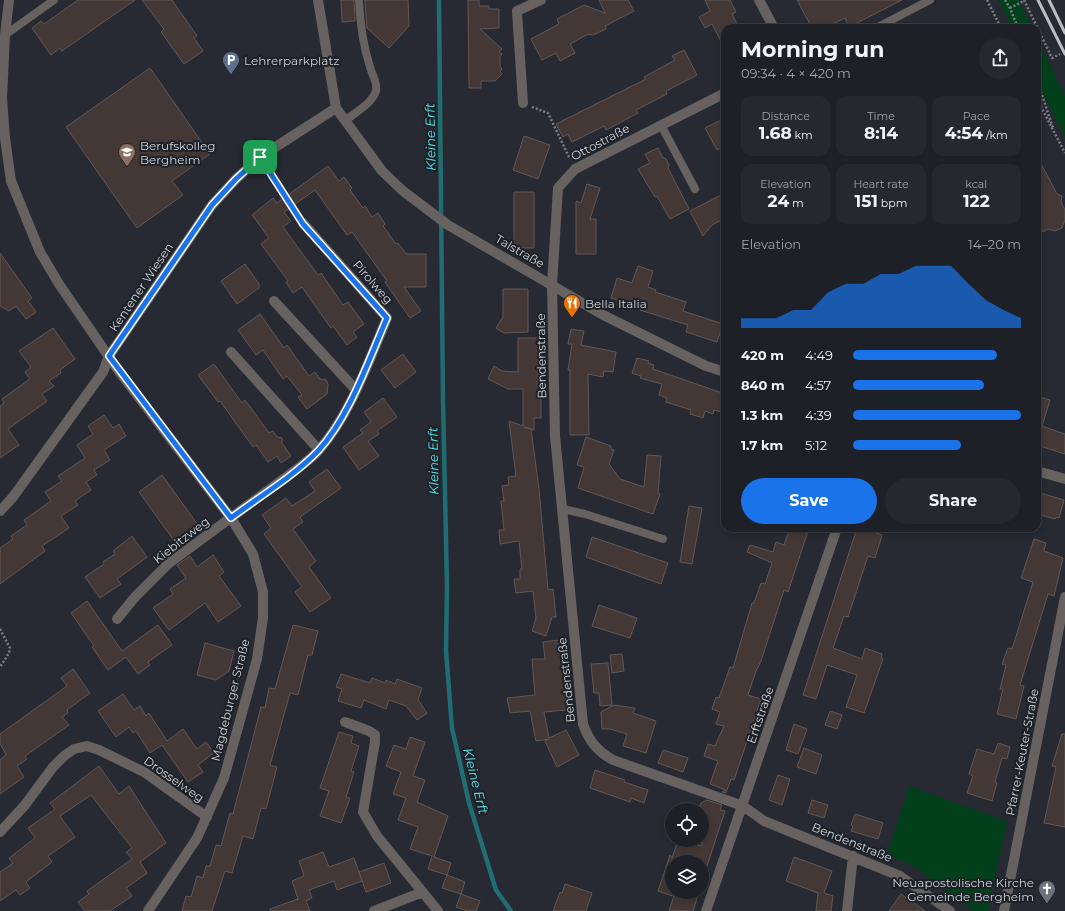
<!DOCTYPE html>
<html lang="en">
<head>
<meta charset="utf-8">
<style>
  :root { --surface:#1d2026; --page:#25282e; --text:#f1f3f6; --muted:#a0a3a7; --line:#3b3e43; --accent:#1a73e8 }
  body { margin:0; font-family:Montserrat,sans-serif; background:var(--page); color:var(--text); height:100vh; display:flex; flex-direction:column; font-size:15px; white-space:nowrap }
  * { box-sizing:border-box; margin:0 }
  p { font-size:13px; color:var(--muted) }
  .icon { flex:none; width:22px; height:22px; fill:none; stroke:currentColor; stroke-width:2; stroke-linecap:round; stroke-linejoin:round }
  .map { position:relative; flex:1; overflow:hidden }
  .panel { position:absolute; left:721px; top:24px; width:320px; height:508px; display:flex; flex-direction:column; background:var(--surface); border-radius:12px; box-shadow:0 2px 6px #0003,0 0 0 1px var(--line) }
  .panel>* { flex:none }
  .fabs { position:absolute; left:665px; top:803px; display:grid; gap:8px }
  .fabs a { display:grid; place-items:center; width:44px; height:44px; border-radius:50%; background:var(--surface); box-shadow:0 2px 6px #0003,0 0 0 1px var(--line); font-size:20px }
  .pin { position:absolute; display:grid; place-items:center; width:34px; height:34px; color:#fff; margin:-17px; border-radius:8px; box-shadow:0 2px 6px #0006 }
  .round { display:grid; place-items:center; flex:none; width:42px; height:42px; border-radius:21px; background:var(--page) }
  .headline { display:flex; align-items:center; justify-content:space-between; height:68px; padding:0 20px }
  h1 { font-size:22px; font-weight:700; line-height:30px }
  .figures { display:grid; grid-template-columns:repeat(3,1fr); gap:6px; height:68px; padding:4px 20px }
  .figures div { display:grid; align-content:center; border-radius:10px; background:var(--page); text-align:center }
  .figures b { font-size:17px; font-weight:700 }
  .figures small { font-size:11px; font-weight:400 }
  .figures p { font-size:11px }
  .chart { height:112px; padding:8px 20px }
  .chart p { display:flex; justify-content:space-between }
  .chart svg { width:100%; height:72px; margin-top:4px; fill:var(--accent); opacity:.7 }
  .action { display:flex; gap:8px; margin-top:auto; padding:8px 20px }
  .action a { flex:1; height:46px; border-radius:24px; background:var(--accent); color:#fff; font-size:16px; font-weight:700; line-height:46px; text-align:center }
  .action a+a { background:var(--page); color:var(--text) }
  ul { padding:0 20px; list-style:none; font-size:13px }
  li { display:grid; grid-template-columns:64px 48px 1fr; align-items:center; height:30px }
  li i { height:10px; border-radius:5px; background:var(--accent) }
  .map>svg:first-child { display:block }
  .green { fill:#02401c }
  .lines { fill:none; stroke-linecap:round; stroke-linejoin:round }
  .stream { stroke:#216e72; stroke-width:4.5 }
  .building { fill:#433836; stroke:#625754 }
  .path { stroke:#7c7f86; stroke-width:2.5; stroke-dasharray:2 2; stroke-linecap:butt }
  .service { stroke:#676260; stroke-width:8 }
  .minor { stroke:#676260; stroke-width:10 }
  .tertiary { stroke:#676260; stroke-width:10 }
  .rail { stroke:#bbbdc3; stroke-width:3 }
  .route-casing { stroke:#fff; stroke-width:8 }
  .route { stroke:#1a73e8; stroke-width:5 }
  .labels { text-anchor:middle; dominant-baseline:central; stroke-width:4; stroke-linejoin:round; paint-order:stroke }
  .poi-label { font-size:12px; fill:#d0d2d8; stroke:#1d2128; text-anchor:start }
  .street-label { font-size:12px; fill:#d0d2d8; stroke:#1d2128 }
  .water-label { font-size:13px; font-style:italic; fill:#57e6ed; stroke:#1d2128 }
</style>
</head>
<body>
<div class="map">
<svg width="1065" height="911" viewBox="0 0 1065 911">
  <rect width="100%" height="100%" fill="#272a32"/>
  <path class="green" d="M998,0H1019L1032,28H1012Z
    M1037,38L1065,96V138L1037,81Z
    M909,786L1007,821L988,911H973L915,867L887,855Z"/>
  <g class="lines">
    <path class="stream" d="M439,0L443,401L447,586L446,651L452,728L469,803L496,890L511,911"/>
  </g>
  <path class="building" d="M78,0H135L62,51L60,48L51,55L32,28L41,21L44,24Z
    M142,0H172L197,36L194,38L203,51L184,64L161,32L164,29Z
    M341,0H354L355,21L342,22Z
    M365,0H408L409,26L389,48L367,28Z
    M468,0H479V6H489V9H499V28L480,29L502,49L499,52L502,54L500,57V66L502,69L500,71L502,74L495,81H481V88H469Z
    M599,0H628L634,11L605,26L606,29L593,35L588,34L570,44L575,53L560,61L556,53L542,60L531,39L559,24L557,19L584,5L605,13Z
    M705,0H730L736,12L732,14L739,28H725V49L712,24L705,28L699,17L710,11Z
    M797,0H902L849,27L845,18L825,28H812Z
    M684,50L697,75L666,91L667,94L636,110L638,113L606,130L604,126L572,142L568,134L563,137L556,124L646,79L644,77L675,60L672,56Z
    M150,68L210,154L172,181L183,195L137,228L66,127Z
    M725,118V146L717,150L705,128Z
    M524,136L550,145L538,179L513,170Z
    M658,148L663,158L666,159L669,165L668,168L689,209L670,219L657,196L655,197L638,169L650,163L645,154Z
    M1037,156L1057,194L1062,196L1061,202L1065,210V220L1062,228L1055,231L1048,229L1043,232L1037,220Z
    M328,166L339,181L344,177L352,188L350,190L363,208L365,206L372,217L378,213L385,224L383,226L396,244L398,243L406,254H426V287H404L421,311L410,318L385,282L387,281L352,232L347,235L315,190L284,212L291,221L283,227L318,275L321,273L343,305L348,302L364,324L353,332L357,337L347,345L333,326L331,328L302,287L293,293L286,282L288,281L261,244L269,238L252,215L273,198L277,203Z
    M587,184L600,188L590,219H596V254H576V201L581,203Z
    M514,192H534V248H514Z
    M725,193V218L712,225L703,236L690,211Z
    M0,253L32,298L28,301L36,312L26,319L16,306L9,311L0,306Z
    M245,264L259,284V288L237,304L221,281Z
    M638,266L653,271L648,287L656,290L655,292L686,302L683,311L723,324L717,342L686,332L688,325L640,310L641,307L611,298L617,278L632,283Z
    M503,289H528V332L504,333L496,328L503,317Z
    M260,314L284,348L287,345L309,376L315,372L320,379L326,380L328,384L327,394L307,409L298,397L302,395L287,376L283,379L263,350L256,355L238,330Z
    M53,328L75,359L60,370L61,373L49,381L54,386L42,394L47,401L8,429L19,445L0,458V406L4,403L2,399L30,379L25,372L31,367L19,351Z
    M571,329L584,331L581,345L616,352L613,372L604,371L603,377L588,374L589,435H570V370H568L572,344H568Z
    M518,338H538V387H541V418H534V430L524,427L531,429L539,489L548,590L553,589L556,617H552L546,636L532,631L536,618L533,591L516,593L514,579H520V569H522L519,541L500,544L499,530H504L501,501H504L502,486L509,485L508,477L516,476L509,421L523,426V389H508L488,379L494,366L502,371L518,372Z
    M403,354L416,372L395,388L381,370Z
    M637,358L649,361L648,363L654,365L653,369L725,394V413L714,410L713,414L705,411L703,418L690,414L691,410L666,402L667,398L659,395L662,384L640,378L641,376L632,373Z
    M214,364L242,403L245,400L269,433L273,431L277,437L282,438V443L291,456L281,463L277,456L268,462L256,445L253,447L220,401L218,402L198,375Z
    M1037,396L1050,400L1042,426L1065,434V454L1037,445Z
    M383,398L397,417L377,431L379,434L368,441L379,456L359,470L343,447L363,433L360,430L371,422L364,412Z
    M104,415L113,428L119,424L126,436L104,450L110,460L94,470L97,475L86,482L91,490L75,501L78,505L61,516L69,528L42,546L45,551L0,584V548L13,539L11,536L27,525L24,520L51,501L45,492L62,481L58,476L85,458L77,445L93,434L88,426Z
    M586,437L611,446V449L614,450L609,464L620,479L644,487L647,455L661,456L658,493L660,494L653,514L578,488L584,467L577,465Z
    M327,469L341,488L300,517L303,522L293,529L316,561L309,567L331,598L310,612L295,592L302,587L264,534L271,528L262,515L286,498L292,506L315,491L309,482Z
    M162,475L198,525L175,542L139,492Z
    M1037,492L1064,500L1059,518L1056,517L1055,519L1037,514Z
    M689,506L702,508L692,564L680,562Z
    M790,528H809L788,592L784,590L761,661L756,671L748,695L761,699L734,780L731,779L726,793L722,792L726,790L710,784L718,761L704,756L708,744L715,746L724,726L716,724L720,712L712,709L716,697L719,698L730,667L733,668L752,603H754L761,583L765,584L772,563L747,552L750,545L773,552L776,542L784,545Z
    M857,528H877L876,533L882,535L875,558L868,556L848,617L844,616L833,648L862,659L865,648L882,654L881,658L883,659L864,713L846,707L857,675L827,665L816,699L803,695Z
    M132,536L147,557L117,579L121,584L100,598L85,577L104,564L103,562L115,554L113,551Z
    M592,537L668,563L661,584L586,557Z
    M1034,539L1046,543L1044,551L1063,558L1054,596L1048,594L1020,685L1024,686L1016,719L997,714L1003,689H1000L1006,665L1002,664L1008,648L1012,649L1033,582L1021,578Z
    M213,555L224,572L219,576L241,606L218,622L205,603L169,630L153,608L173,594L170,589L186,578L177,565L190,556L197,567Z
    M87,601L122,651L158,625L172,645L148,662L150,665L138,674L126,657L108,670L92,647L94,646L71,613Z
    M599,605L637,618L630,638L592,626Z
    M293,625L318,631L312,655H308L298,695L290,693L270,765L277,767L266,809L261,808L253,839L243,836L232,873L225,871L212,911H182L186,896L191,897L197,876L203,878L206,866H210L216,845L221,846L230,813L233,814L261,707L265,708L269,688L275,689Z
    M559,640L567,710L544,712L549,738L566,730L579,755L557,767L545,741L549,739L536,741L530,711L510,713L507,698L535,695L532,659H545L543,642Z
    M205,643L234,651L229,671L216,680L197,675Z
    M622,654L624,671L612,673L610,655Z
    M608,663L612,705L600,706L599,693H594L591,664Z
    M73,669L90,693L67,710L68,713L62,717L69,725L25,756L27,759L17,766L24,777L0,794V760L6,755L0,743V734L67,686L61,678Z
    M341,674L370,683L372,678L385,683L386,680L395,684L397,679L422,688L418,700L427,713L417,720L406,706L389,700L386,709L364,700L361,708L338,701L342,689L336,687Z
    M123,694L134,710L140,706L146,716L149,713L167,741L183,729L197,749L206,742L214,753L198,765L203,772L188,782L162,745L150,753L136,731L133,733L129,727L116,737L98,711Z
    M614,705L635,708L633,713L656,721L646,753L623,746L627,734L610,729H602L601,712Z
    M830,711L842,715L837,729L825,725Z
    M794,724L807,729L798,754L786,750Z
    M339,732L353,736L351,743L359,746L351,771L354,772L346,797L350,798L341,823L320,816L329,791L320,788Z
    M1062,734H1065V827L1044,823L1056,767L1052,766Z
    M410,737L425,742L413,776L425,780L417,802L448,816L434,857L451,863L447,875L465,882L461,894L480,901L476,911H468L456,907L461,894L442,888L447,875L428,869L432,856L410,849L418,827L398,820L406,798L393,794L401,772L386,766L394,745L406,749Z
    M998,743L1010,747L1007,759L1002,758L995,782L997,783L992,801L967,793L973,776L969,774L977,749L994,754Z
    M804,748L822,755L816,774L797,767Z
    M663,750L688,758L683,772L658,763Z
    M99,766L119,794L129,786L166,843L140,862L147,873L126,888L132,896L110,911H85L78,902L89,894L87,891L132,859L126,852L132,848L91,795L60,816L75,837L48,856L52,862L26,882L30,888L20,895L16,890L0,901V872L13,863L9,858L35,838L28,828L55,809L50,803Z
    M595,770L625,780L624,782L648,790L644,803L631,798L630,802L590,788Z
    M778,775L790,779L782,805L769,800Z
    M707,800L722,805L720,810L725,811L705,872H702V862H672V896L658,891L670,855L672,858L678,840L702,846V810L699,809L701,803Z
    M812,800L828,805L824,818L808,813Z
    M855,814L883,823L878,839L851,831L853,826L851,825Z
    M323,852L329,867L354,858L362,881L337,890L334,881L309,890L312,898L306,901L310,911H270V909L298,899L292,881L304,876L299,861Z
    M794,857L832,871L824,893L833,896L831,911H816L818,893L786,881Z
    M384,863L391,883L366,892L359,872Z
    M565,884L592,893L586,911H553L560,892L562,893Z
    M675,892H699L693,911H669Z
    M901,894L925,911H889Z"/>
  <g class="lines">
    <path class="path" d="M987,0L1001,28
      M1005,0L1010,8L1018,28
      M1024,0L1052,58L1060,54
      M1010,8L1024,1
      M1037,80L1053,128
      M1037,99L1065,153
      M532,107L548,113L570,159
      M267,167L297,213
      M0,629L10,648L9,653L0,667"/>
    <path class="service" d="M876,28L930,0
      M5,35L54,0
      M345,121C354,113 372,104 376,91C378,83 372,75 370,67C363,45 360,23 359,0
      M661,125L695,189
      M563,509L585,514L663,539"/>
    <path class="minor" d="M9,0L5,35L2,98L5,138L11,181L40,252L59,284L118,370L231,518L253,554L263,592V618L257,659L224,778L197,838L148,911
      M759,0L774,28
      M725,93L575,169L558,188L552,285L555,436L583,724C589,741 597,751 613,760L743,806L764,821L900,876L950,911
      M523,103L517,11L541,0
      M274,301L356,390
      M231,352L319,450
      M0,511L13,497L103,372L109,356L212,205L236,179L260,157L336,108
      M117,619L135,597L168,564L301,466C307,461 314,456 319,450C351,413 368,363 387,318L303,223
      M345,722L369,731L375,735V742L363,812L377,836L438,911
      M0,832L25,805L53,767L64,756L74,749L87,746L99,750L144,772L207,817
      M374,911L423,892
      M706,911L837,528
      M847,911L853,856
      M1004,911L1065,597"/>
    <path class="tertiary" d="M318,0L336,108L382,171L403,191L448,225L603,315L706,366L725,372
      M1037,471L1065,479"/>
    <path class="rail" d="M1038,0L1065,54
      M1049,0L1065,33"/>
  </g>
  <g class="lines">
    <defs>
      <path id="route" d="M260,157L303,224L387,318C369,359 349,418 318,451C294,476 259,497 231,518L109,356L212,205L236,179Z"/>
    </defs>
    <use href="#route" class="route-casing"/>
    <use href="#route" class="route"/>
  </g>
  <defs>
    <symbol id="parking-pin" viewBox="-11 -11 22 30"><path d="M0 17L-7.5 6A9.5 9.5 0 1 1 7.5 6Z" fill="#5c6f8a" stroke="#1d2128"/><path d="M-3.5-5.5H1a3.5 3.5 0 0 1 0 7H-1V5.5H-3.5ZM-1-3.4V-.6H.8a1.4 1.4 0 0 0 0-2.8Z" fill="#fff"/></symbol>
    <symbol id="school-pin" viewBox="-11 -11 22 30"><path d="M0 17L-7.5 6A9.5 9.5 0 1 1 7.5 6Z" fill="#8d6e63" stroke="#1d2128"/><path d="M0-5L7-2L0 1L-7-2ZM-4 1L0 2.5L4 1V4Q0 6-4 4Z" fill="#fff"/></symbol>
    <symbol id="restaurant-pin" viewBox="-11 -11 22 30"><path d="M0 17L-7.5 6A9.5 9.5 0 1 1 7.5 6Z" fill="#e8710a" stroke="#1d2128"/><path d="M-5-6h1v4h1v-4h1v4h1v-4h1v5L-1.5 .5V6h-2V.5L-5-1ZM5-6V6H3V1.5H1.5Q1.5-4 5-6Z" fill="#fff"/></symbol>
    <symbol id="church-pin" viewBox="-11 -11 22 30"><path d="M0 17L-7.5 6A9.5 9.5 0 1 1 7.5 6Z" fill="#6b7280" stroke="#1d2128"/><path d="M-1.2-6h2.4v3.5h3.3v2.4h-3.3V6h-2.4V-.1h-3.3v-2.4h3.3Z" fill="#fff"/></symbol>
  </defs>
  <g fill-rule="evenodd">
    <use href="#parking-pin" x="221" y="50" width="20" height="27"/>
    <use href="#school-pin" x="117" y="142" width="20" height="27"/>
    <use href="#restaurant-pin" x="562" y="293" width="20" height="27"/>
    <use href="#church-pin" x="1037" y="879" width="20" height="27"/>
  </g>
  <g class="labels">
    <g class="poi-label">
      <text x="244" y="60">Lehrerparkplatz</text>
      <text x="140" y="145">Berufskolleg<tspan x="140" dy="14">Bergheim</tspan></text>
      <text x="585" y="303">Bella Italia</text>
      <text x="1034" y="882" text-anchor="end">Neuapostolische Kirche<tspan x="1034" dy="14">Gemeinde Bergheim</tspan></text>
    </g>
    <g class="street-label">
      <text transform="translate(600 142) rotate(-28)">Ottostraße</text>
      <text transform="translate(520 251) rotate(30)">Talstraße</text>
      <text transform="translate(373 282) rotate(49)">Pirolweg</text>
      <text transform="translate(141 287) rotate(-56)">Kentener Wiesen</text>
      <text transform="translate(541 356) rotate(-91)">Bendenstraße</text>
      <text transform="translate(181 540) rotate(-38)">Kiebitzweg</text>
      <text transform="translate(566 680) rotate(-96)">Bendenstraße</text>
      <text transform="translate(230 700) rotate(-76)">Magdeburger Straße</text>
      <text transform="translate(760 715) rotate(-71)">Erftstraße</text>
      <text transform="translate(1022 752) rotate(-79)">Pfarrer-Keuter-Straße</text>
      <text transform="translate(174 779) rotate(35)">Drosselweg</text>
      <text transform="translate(852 842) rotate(22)">Bendenstraße</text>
    </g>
    <g class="water-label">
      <text transform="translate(430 137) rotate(-91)">Kleine Erft</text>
      <text transform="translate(433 461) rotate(-91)">Kleine Erft</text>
      <text transform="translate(476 781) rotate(76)">Kleine Erft</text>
    </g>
  </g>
</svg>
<div class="fabs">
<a><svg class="icon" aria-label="locate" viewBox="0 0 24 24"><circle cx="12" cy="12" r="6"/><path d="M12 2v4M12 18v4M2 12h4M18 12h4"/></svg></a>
<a><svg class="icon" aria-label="layers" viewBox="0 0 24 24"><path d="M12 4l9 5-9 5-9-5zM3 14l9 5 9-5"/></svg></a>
</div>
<div class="pin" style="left:260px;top:157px;background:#1e9e55"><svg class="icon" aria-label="arrive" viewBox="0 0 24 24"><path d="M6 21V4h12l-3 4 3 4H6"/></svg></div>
<section class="panel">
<div class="headline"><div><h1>Morning run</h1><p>09:34 · 4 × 420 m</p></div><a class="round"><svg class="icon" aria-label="share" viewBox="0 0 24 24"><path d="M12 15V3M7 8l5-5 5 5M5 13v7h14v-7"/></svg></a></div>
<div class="figures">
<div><p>Distance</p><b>1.68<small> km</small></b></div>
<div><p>Time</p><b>8:14</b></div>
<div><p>Pace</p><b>4:54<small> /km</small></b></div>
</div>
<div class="figures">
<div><p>Elevation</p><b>24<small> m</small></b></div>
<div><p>Heart rate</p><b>151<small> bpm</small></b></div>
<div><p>kcal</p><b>122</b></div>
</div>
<div class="chart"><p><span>Elevation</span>14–20 m</p>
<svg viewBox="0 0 160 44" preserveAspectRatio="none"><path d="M0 44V38L10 38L20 38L30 33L40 33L50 22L60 17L70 17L80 11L90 11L100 6L110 6L120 6L130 17L140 27L150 33L160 38V44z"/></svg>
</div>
<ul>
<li><b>420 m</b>4:49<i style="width:86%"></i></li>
<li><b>840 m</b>4:57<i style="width:78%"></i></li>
<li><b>1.3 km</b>4:39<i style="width:100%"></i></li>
<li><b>1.7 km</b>5:12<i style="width:64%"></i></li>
</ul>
<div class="action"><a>Save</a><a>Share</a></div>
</section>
</div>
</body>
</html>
